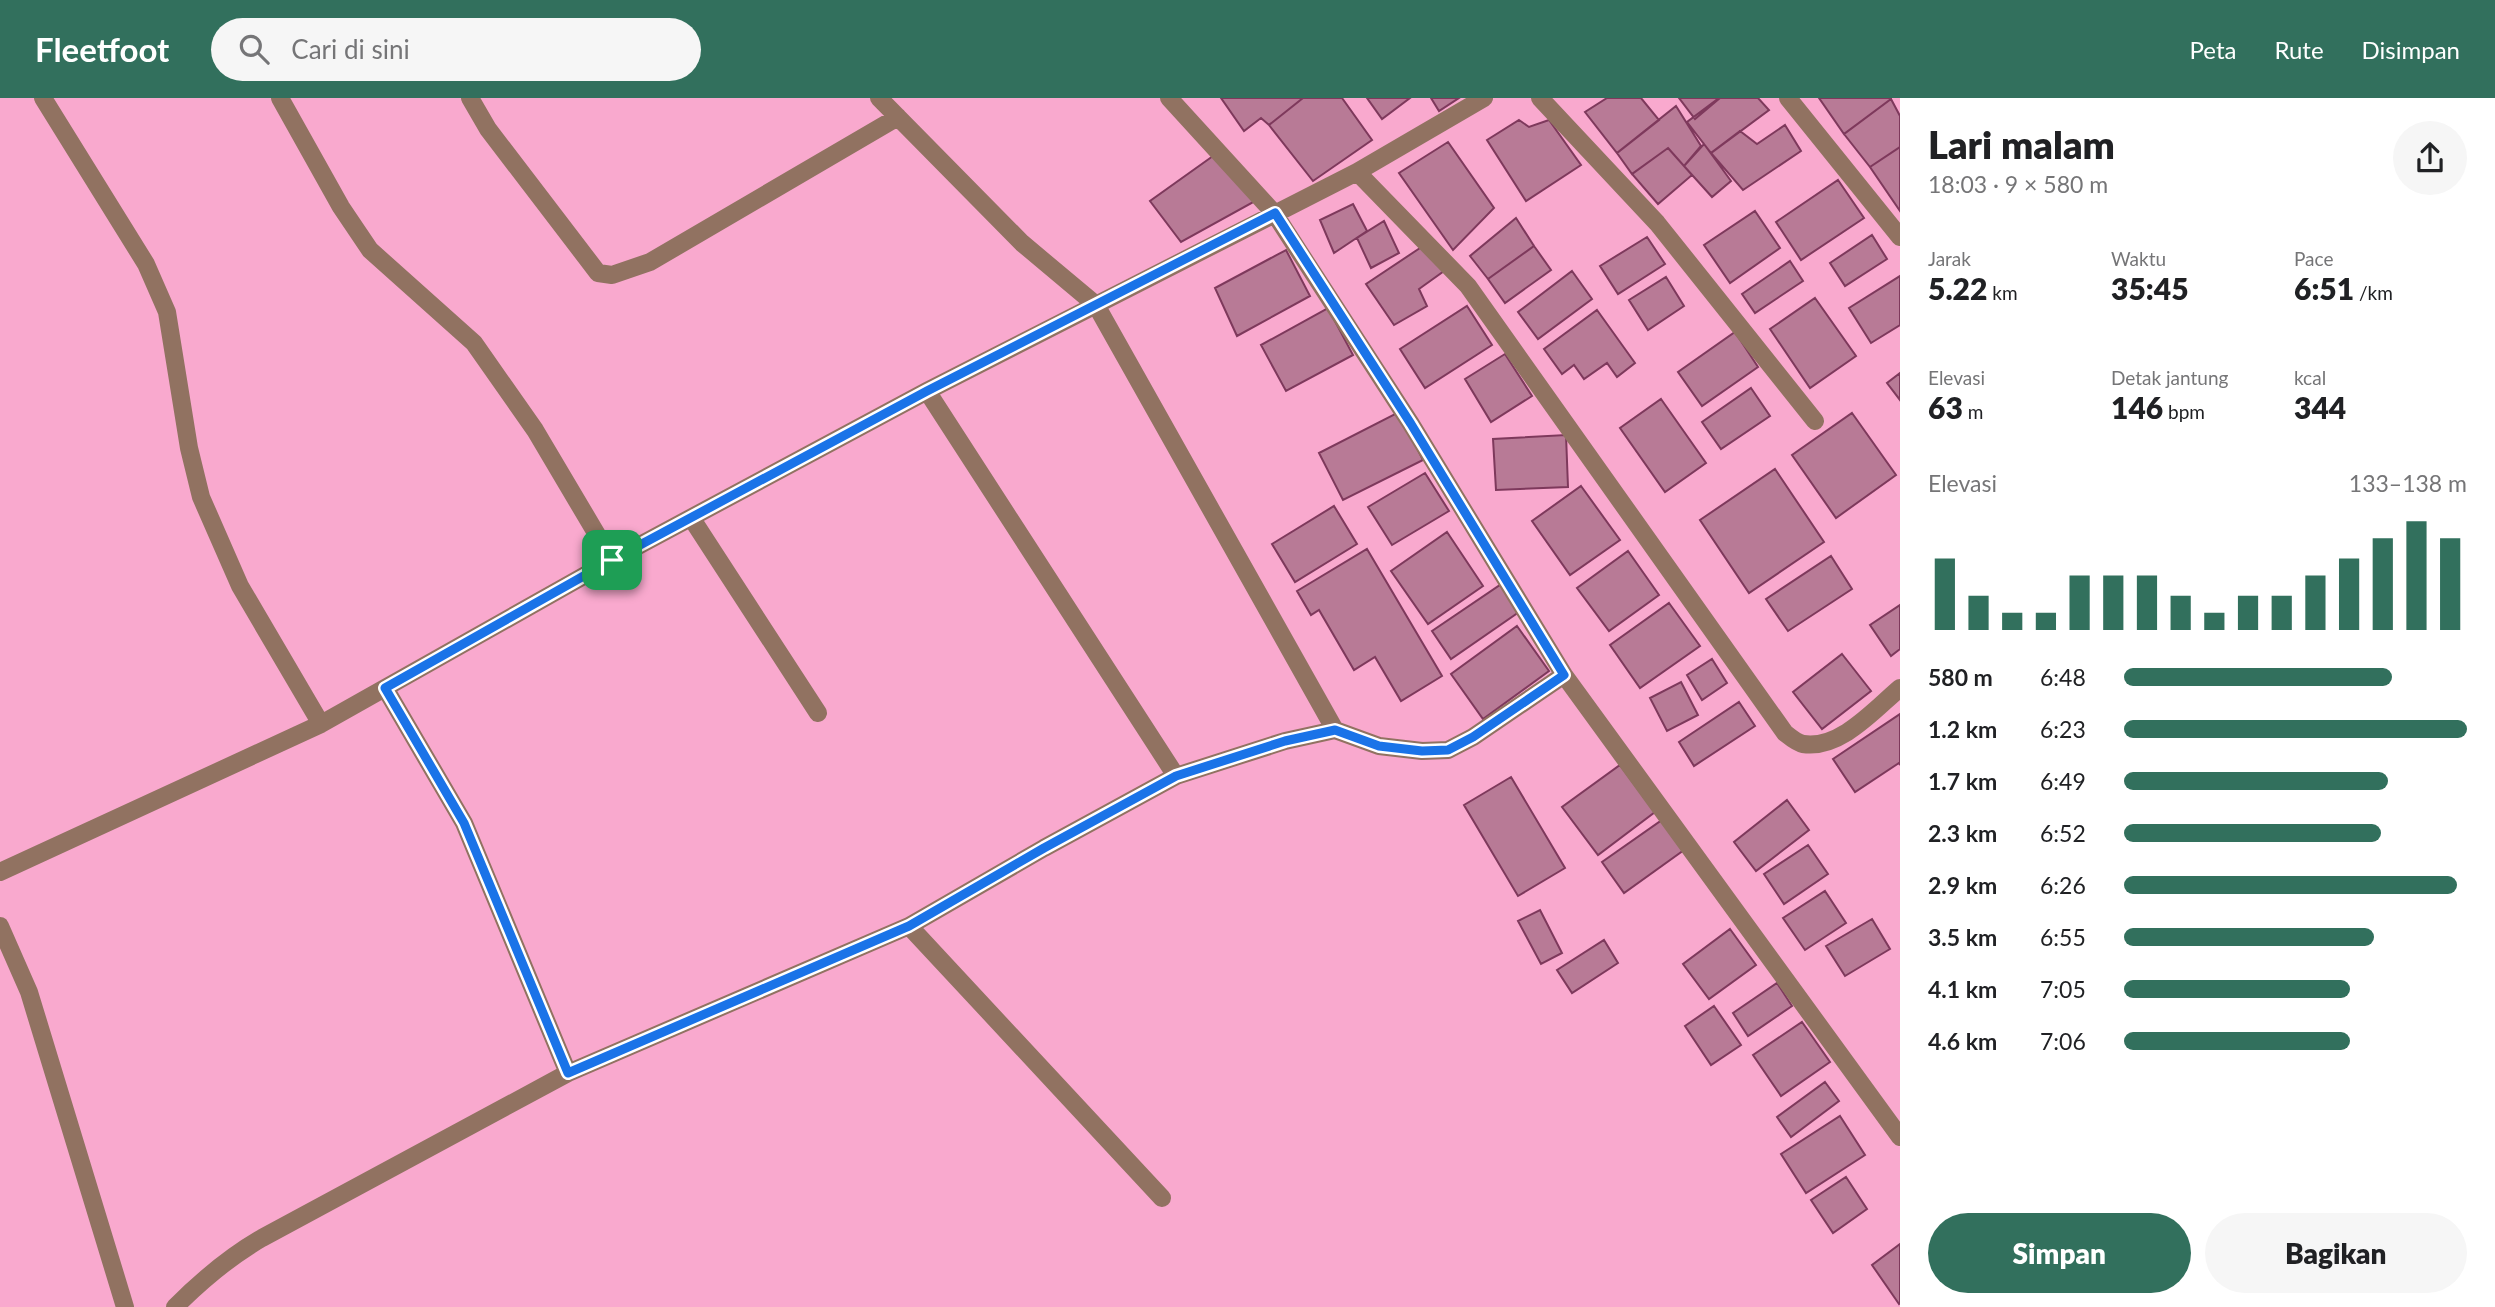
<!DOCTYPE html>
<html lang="id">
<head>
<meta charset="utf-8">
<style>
  :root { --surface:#fff; --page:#f6f6f6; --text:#202124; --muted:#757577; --accent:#32705d }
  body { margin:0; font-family:Lato,sans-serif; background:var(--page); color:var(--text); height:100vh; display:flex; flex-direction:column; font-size:26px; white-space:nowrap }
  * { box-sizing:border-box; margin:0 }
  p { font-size:23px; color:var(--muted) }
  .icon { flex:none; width:38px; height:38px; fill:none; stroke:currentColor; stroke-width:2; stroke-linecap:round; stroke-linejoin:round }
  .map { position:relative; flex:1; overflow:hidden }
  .details { display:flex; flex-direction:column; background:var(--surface); width:595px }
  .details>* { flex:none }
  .pin { position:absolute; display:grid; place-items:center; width:60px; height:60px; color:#fff; margin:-30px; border-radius:14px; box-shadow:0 4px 10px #0006 }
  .round { display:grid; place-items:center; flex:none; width:74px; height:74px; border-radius:37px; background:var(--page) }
  .head { display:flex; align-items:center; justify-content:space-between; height:119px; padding:0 28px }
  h1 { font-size:38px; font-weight:800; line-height:52px }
  .figures { display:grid; grid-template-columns:repeat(3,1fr); gap:10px; height:119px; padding:7px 28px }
  .figures div { display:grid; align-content:center }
  .figures b { font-size:30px; font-weight:800 }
  .figures small { font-size:19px; font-weight:400 }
  .figures p { font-size:19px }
  .chart { height:196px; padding:14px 28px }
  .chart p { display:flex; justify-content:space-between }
  .chart svg { width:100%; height:126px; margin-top:7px; stroke:var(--accent); stroke-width:6 }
  .cta { display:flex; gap:14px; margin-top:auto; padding:14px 28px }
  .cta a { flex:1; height:80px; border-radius:42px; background:var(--accent); color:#fff; font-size:28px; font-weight:800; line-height:80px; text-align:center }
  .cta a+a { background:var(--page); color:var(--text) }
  ul { padding:0 28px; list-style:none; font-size:23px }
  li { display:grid; grid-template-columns:112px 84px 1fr; align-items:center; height:52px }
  li i { height:18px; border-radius:9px; background:var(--accent) }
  header { display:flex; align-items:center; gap:42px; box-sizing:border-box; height:98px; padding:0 35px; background:var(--accent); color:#fff }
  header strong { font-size:33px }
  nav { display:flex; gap:38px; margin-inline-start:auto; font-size:24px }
  .search { width:490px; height:63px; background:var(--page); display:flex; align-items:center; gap:18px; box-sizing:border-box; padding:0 24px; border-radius:38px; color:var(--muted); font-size:26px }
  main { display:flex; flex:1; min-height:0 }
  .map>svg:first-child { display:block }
  .building { fill:#b87a96; stroke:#7e395c; stroke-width:2 }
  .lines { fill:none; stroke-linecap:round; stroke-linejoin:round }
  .minor { stroke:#917261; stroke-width:18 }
  .route-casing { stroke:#fff; stroke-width:14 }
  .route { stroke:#1a73e8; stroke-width:9 }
</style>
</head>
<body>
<header>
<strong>Fleetfoot</strong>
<div class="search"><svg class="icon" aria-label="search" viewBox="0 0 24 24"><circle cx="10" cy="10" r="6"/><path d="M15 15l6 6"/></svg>Cari di sini</div>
<nav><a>Peta</a><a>Rute</a><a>Disimpan</a></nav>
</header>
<main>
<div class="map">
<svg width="1900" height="1209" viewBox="0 0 1900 1209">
  <rect width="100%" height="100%" fill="#f9a9ce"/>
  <path class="building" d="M1221,0H1303L1269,27L1261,20L1244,33Z
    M1303,0H1342L1372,42L1313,83L1269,27Z
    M1367,0H1410L1382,21Z
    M1431,0H1459L1439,13Z
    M1607,0H1641L1659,22L1617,55L1585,14Z
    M1679,0H1720L1695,21Z
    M1719,0H1758L1769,12L1711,55L1687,24Z
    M1819,0H1891V1L1844,36Z
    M1891,1L1900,18V49L1870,69L1844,36Z
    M1676,8L1701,48L1684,68L1668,50L1632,76L1617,55Z
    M1519,22L1529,29L1549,22L1581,67L1526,103L1487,42Z
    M1785,27L1801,53L1743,92L1711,55L1740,33L1757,46Z
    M1448,44L1494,110L1453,152L1399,75Z
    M1704,46L1731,83L1712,99L1684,68Z
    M1900,49V113L1870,69Z
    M1668,50L1692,77L1658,106L1632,76Z
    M1213,58L1257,102L1181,144L1150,103Z
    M1838,82L1864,120L1801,162L1776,124Z
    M1353,106L1367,133L1334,155L1320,122Z
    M1755,113L1780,150L1730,185L1704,147Z
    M1516,120L1534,148L1488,181L1470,158Z
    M1384,123L1399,155L1371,170L1357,140Z
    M1872,137L1887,161L1845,188L1830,165Z
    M1647,139L1665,166L1618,196L1600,168Z
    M1423,148L1444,173L1419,191L1427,208L1394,227L1366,186Z
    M1534,148L1551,172L1505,205L1488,181Z
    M1286,152L1310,198L1237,238L1215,190Z
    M1790,163L1803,183L1755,215L1742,196Z
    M1572,173L1592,201L1538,241L1518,214Z
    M1900,178V227L1871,245L1849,210Z
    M1666,179L1684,208L1648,232L1629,202Z
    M1815,200L1856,258L1810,290L1770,231Z
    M1467,208L1492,247L1425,290L1400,251Z
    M1328,210L1353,257L1286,293L1261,247Z
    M1597,212L1635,265L1617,279L1607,265L1584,281L1574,267L1562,276L1544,251Z
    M1735,234L1758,269L1702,308L1678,274Z
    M1505,256L1532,298L1491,324L1465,281Z
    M1900,275V302L1887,285Z
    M1751,290L1770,318L1721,351L1702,324Z
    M1661,301L1706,365L1665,394L1620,330Z
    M1399,314L1423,362L1343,402L1319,355Z
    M1852,315L1896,377L1836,420L1792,357Z
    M1566,337L1568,389L1496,392L1493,341Z
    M1775,371L1824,444L1749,495L1700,422Z
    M1425,375L1449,413L1392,447L1368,409Z
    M1581,388L1620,442L1570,477L1532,423Z
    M1334,408L1357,446L1295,484L1272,446Z
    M1447,434L1483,488L1428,526L1391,473Z
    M1367,451L1442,578L1401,603L1375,559L1354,572L1319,512L1311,517L1297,493Z
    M1628,453L1659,497L1609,533L1577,490Z
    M1831,458L1852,491L1788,533L1766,501Z
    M1500,487L1519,514L1451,561L1432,533Z
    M1669,505L1700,548L1640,590L1610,547Z
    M1900,507V551L1891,558L1870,527Z
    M1517,528L1549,573L1483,621L1451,576Z
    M1842,556L1871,593L1822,631L1793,594Z
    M1712,561L1727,585L1702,602L1687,577Z
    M1681,584L1698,617L1667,633L1650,600Z
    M1739,604L1755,628L1694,668L1679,644Z
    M1900,616V667L1899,665L1855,694L1833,661Z
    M1620,667L1655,714L1598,757L1562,709Z
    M1511,679L1565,770L1518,798L1464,707Z
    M1787,702L1809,732L1756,773L1734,744Z
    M1662,722L1684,752L1624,795L1602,764Z
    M1808,747L1828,776L1784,806L1764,776Z
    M1825,793L1846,825L1805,852L1783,820Z
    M1540,812L1562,855L1541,866L1518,823Z
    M1872,821L1890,851L1845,878L1826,848Z
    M1730,831L1756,867L1709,901L1683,866Z
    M1604,842L1618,865L1572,895L1557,872Z
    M1777,885L1792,908L1748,938L1733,915Z
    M1714,908L1741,947L1711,967L1685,928Z
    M1802,924L1830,964L1781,998L1753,957Z
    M1825,984L1839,1003L1791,1039L1777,1019Z
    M1840,1018L1865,1057L1806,1095L1781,1056Z
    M1846,1079L1867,1111L1833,1135L1811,1102Z
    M1900,1146V1205L1899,1206L1872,1167Z"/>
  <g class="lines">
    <path class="minor" d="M43,0L146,166L167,214L189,350L201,399L240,488L321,626
      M280,0L341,109L370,152L474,245L535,332L612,462
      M470,0L488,31L598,175L612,177L650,164L898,19
      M879,0L1022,145L1096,207L1335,632
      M1169,0L1274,115L1411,326L1564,577L1900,1039
      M1540,0L1657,125L1815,323
      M1788,0L1900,139
      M1357,74L1468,188L1785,635C1790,639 1797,645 1803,646C1840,652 1875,611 1900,590
      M927,293L1176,678
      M692,421L818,615
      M385,590L464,725L568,975
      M0,774L321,626L612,462L927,293L1357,74L1484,0
      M0,828L29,894L125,1209
      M909,828L1162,1100
      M175,1209C202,1182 229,1159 262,1140L568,975L909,828L1044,750L1176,678L1285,643L1335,632L1379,648L1422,653L1448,652L1473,639L1564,577"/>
  </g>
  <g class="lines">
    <defs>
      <path id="route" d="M1275,115L1411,326L1564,577L1473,639L1448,652L1422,653L1379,648L1335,632L1285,643L1176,678L1044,750L909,828L568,975L464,725L385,590L612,462L927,293Z"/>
    </defs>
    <use href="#route" class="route-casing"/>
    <use href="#route" class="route"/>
  </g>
</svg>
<div class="pin" style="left:612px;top:462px;background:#1e9e55"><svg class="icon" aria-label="arrive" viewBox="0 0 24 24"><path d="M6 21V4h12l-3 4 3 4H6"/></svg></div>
</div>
<section class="details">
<div class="head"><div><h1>Lari malam</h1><p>18:03 · 9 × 580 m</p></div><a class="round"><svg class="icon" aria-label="share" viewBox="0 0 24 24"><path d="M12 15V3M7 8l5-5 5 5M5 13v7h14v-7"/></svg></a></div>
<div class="figures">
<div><p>Jarak</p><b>5.22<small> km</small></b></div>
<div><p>Waktu</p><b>35:45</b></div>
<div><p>Pace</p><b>6:51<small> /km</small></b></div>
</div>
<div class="figures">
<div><p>Elevasi</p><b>63<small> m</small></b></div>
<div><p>Detak jantung</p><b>146<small> bpm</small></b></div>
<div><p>kcal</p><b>344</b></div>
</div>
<div class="chart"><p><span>Elevasi</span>133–138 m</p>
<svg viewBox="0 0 160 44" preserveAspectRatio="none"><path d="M5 44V19M15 44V32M25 44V38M35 44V38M45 44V25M55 44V25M65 44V25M75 44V32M85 44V38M95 44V32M105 44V32M115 44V25M125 44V19M135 44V12M145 44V6M155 44V12"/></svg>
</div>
<ul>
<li><b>580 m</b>6:48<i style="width:78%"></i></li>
<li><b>1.2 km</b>6:23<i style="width:100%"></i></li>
<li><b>1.7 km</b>6:49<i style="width:77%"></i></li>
<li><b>2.3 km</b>6:52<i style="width:75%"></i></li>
<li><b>2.9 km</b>6:26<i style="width:97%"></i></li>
<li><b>3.5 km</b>6:55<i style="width:73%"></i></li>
<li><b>4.1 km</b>7:05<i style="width:66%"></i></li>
<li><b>4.6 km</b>7:06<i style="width:66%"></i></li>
</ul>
<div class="cta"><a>Simpan</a><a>Bagikan</a></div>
</section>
</main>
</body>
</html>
